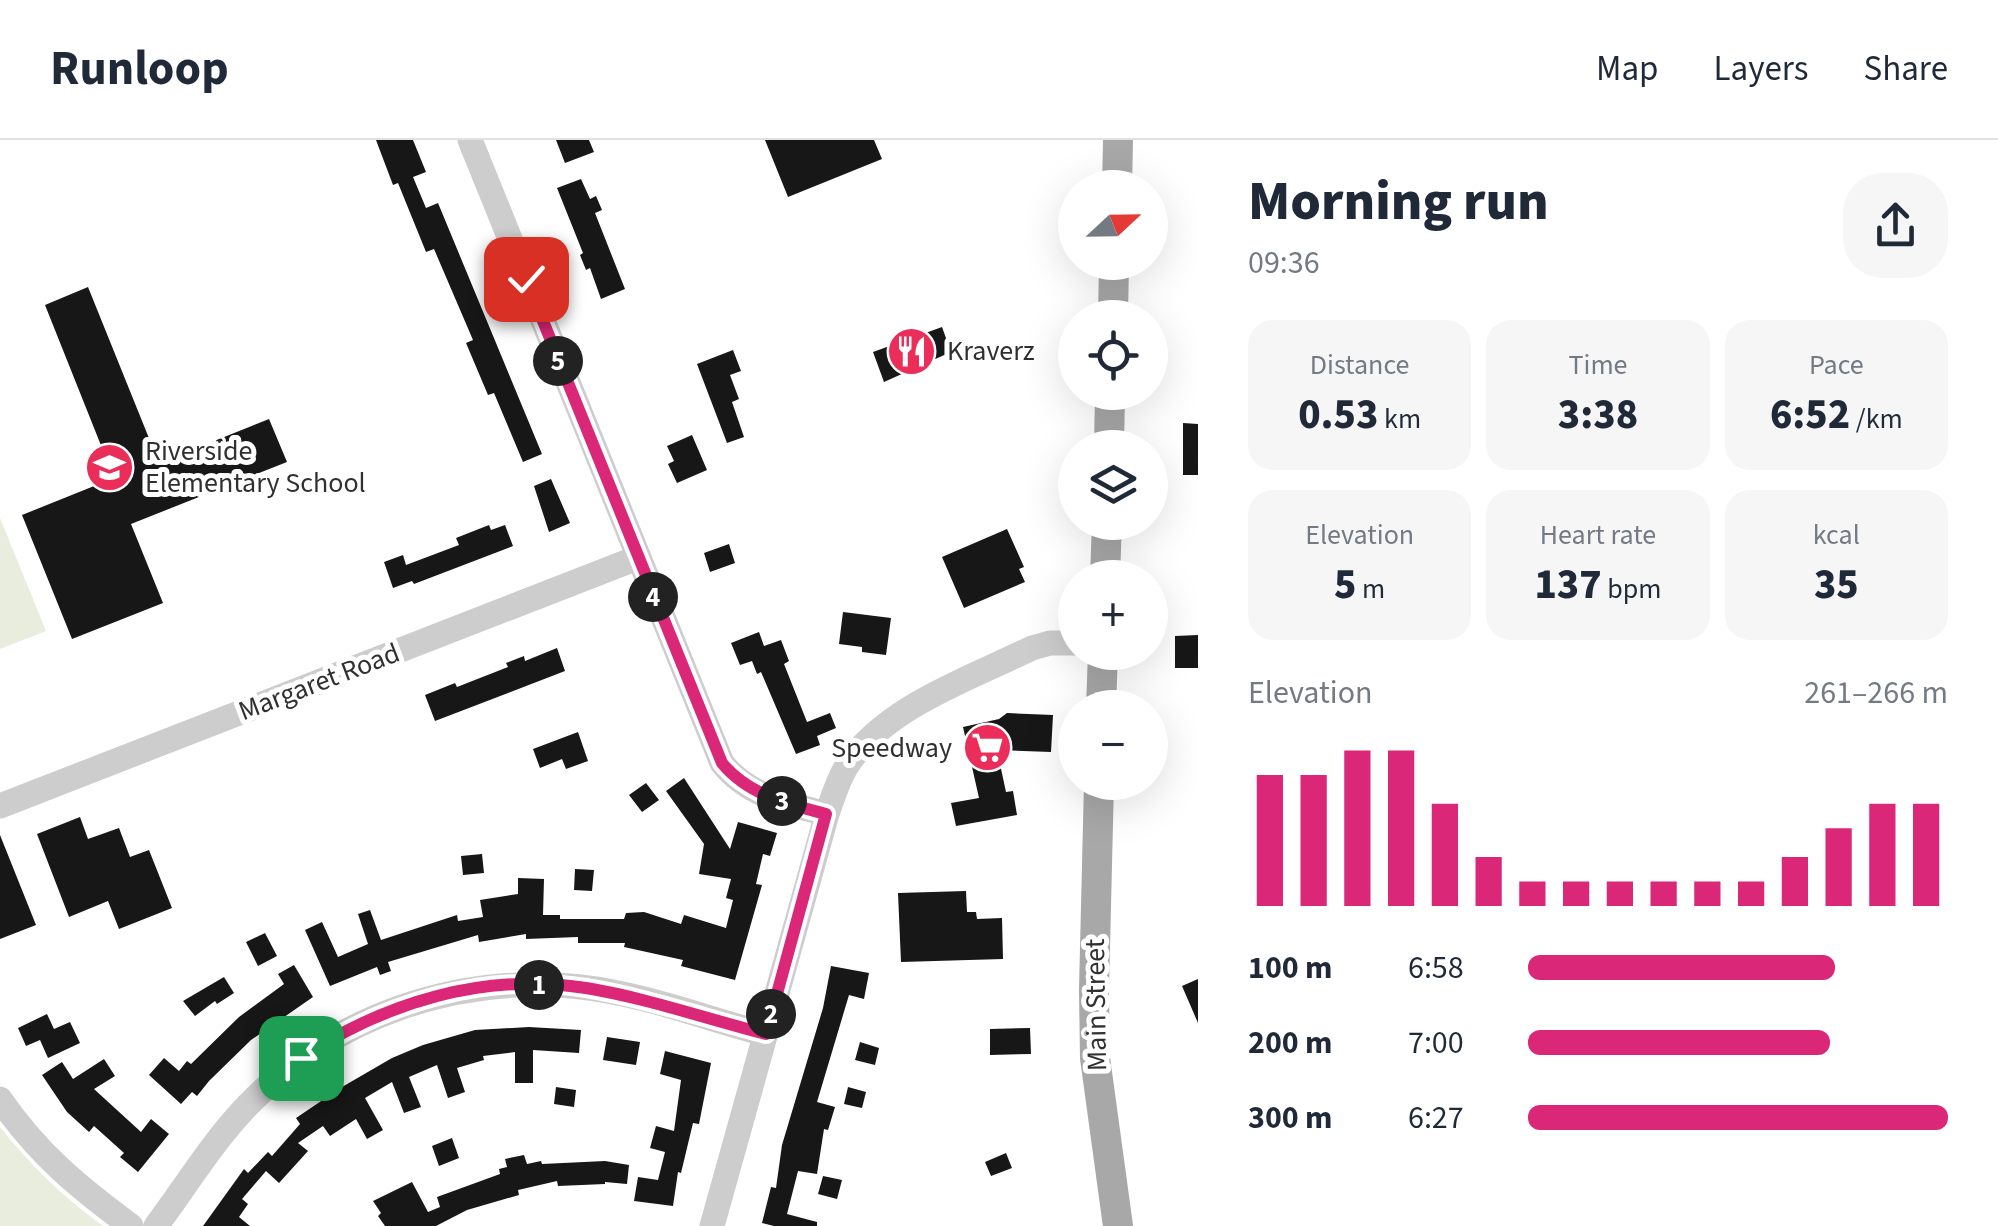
<!DOCTYPE html>
<html lang="en">
<head>
<meta charset="utf-8">
<style>
  :root { --surface:#fff; --page:#f6f6f7; --text:#1f2937; --muted:#747a83; --line:#e0e1e3; --accent:#db2777 }
  body { margin:0; font-family:"Source Sans 3",sans-serif; background:var(--page); color:var(--text); height:100vh; display:flex; flex-direction:column; font-size:38px; white-space:nowrap }
  * { box-sizing:border-box; margin:0 }
  p { font-size:32px; color:var(--muted) }
  .icon { flex:none; width:55px; height:55px; fill:none; stroke:currentColor; stroke-width:2; stroke-linecap:round; stroke-linejoin:round }
  .map { position:relative; flex:1; overflow:hidden }
  .side { display:flex; flex-direction:column; background:var(--surface); width:800px }
  .side>* { flex:none }
  .needle { width:65px; rotate:68deg }
  .controls { position:absolute; left:1058px; top:30px; display:grid; gap:20px }
  .controls a { display:grid; place-items:center; width:110px; height:110px; border-radius:50%; background:var(--surface); box-shadow:0 10px 40px #0002; font-size:50px }
  .pin { position:absolute; display:grid; place-items:center; width:85px; height:85px; color:#fff; margin:-42px; border-radius:20px; box-shadow:0 5px 15px #0006 }
  .km { position:absolute; width:50px; height:50px; margin:-25px; border-radius:50%; background:#222; color:#fff; font-size:28px; line-height:50px; text-align:center }
  .round { display:grid; place-items:center; flex:none; width:105px; height:105px; border-radius:40px; background:var(--page) }
  .overview { display:flex; align-items:center; justify-content:space-between; height:170px; padding:0 50px }
  h1 { font-size:55px; font-weight:800; line-height:75px }
  .figures { display:grid; grid-template-columns:repeat(3,1fr); gap:15px; height:170px; padding:10px 50px }
  .figures div { display:grid; align-content:center; border-radius:25px; background:var(--page); text-align:center }
  .figures b { font-size:42px; font-weight:800 }
  .figures small { font-size:28px; font-weight:400 }
  .figures p { font-size:28px }
  .chart { height:280px; padding:20px 50px }
  .chart p { display:flex; justify-content:space-between }
  .chart svg { width:100%; height:180px; margin-top:10px; stroke:var(--accent); stroke-width:6 }
  ul { padding:0 50px; list-style:none; font-size:32px }
  li { display:grid; grid-template-columns:160px 120px 1fr; align-items:center; height:75px }
  li i { height:25px; border-radius:12px; background:var(--accent) }
  header { display:flex; align-items:center; gap:60px; box-sizing:border-box; height:140px; padding:0 50px; background:var(--surface); border-bottom:2px solid var(--line) }
  header strong { font-size:48px }
  nav { display:flex; gap:55px; margin-inline-start:auto; font-size:35px }
  main { display:flex; flex:1; min-height:0 }
  .map>svg:first-child { display:block }
  .green { fill:#e8edde }
  .building { fill:#171717 }
  .lines { fill:none; stroke-linecap:round; stroke-linejoin:round }
  .minor { stroke:#cdcdcd; stroke-width:25 }
  .major { stroke:#a8a8a8; stroke-width:30 }
  .route-casing { stroke:#fff; stroke-width:20 }
  .route { stroke:#db2777; stroke-width:12 }
  .labels { text-anchor:middle; dominant-baseline:central; stroke-width:10; stroke-linejoin:round; paint-order:stroke }
  .poi-label { font-size:28px; fill:#303030; stroke:#fff; text-anchor:start }
  .street-label { font-size:28px; fill:#303030; stroke:#fff }
</style>
</head>
<body>
<header>
<strong>Runloop</strong>
<nav><a>Map</a><a>Layers</a><a>Share</a></nav>
</header>
<main>
<div class="map">
<svg width="1198" height="1086" viewBox="0 0 1198 1086">
  <rect width="100%" height="100%" fill="#fff"/>
  <path class="green" d="M0,378L46,491L0,509Z
    M0,987C31,1026 63,1057 103,1086H0Z"/>
  <path class="building" d="M376,0H413L426,32L413,37L426,68L438,63L542,314L523,322L494,253L488,255L466,203L473,200L434,109L426,112L398,43L393,45Z
    M556,0H589L594,12L565,23Z
    M765,0H874L882,19L788,57Z
    M581,39L590,59L596,56L602,70L595,73L625,149L601,159L590,128L586,130L580,115L583,113L557,48Z
    M88,147L159,323L269,279L287,322L131,384L163,463L72,499L22,375L114,338L45,165Z
    M942,187L951,212L884,242L873,212Z
    M733,210L741,231L730,235L739,259L732,262L744,297L727,303L697,224Z
    M1183,283L1198,284V335H1183Z
    M692,295L707,330L677,343L668,324L674,321L667,306Z
    M551,339L570,383L549,392L534,346Z
    M489,385L491,390L505,385L513,406L414,444L412,441L393,448L384,422L403,415L406,425L459,405L456,398Z
    M1007,389L1024,427L1019,429L1025,442L964,468L942,417Z
    M729,404L735,423L710,432L704,413Z
    M843,472L891,478L886,515L862,512V507L839,504Z
    M759,492L764,506L781,500L789,521L784,524L807,582L830,573L836,588L817,596L820,605L796,614L761,532L757,534L752,521L740,525L731,503Z
    M1198,495V528H1175V496Z
    M557,508L565,531L435,581L425,555L455,543L457,547L508,527L506,523L524,516L525,521Z
    M1007,573L1053,575L1051,612L997,610L1006,652L1013,651L1017,675L956,686L951,663L979,658L963,587L999,579Z
    M578,592L588,621L566,629L562,619L540,628L533,609Z
    M684,638L730,709L738,682L777,693L770,716L763,714L756,744L762,745L735,840L681,826L683,820L624,807L625,803H578V797L526,799V794L479,802L478,795L388,822L391,831L380,835L377,827L330,846L305,790L322,782L338,817L368,804L358,774L370,770L381,800L457,775L458,781L483,777L480,760L518,754V738L544,739L543,775H560V779H624L626,773L644,772L681,784L684,775L726,788L733,760L726,758L731,739L699,734L704,704L666,651Z
    M646,643L659,660L642,672L629,655Z
    M80,677L88,699L119,688L130,717L149,710L172,768L119,789L108,761L69,777L37,694Z
    M0,695L36,785L0,799Z
    M482,714L484,733L463,735L461,716Z
    M575,729L594,730L592,751L574,750Z
    M966,751L967,772H976L977,779L1002,778L1003,819L901,822L898,753Z
    M265,793L277,816L258,826L246,802Z
    M294,825L313,857L251,900L209,941L197,956L192,952L181,964L149,935L164,918L179,931L187,921L191,924L239,877L284,844L278,834Z
    M831,826L869,833L864,859L849,855L817,962L835,967L828,990L824,989L817,1034L798,1031L787,1074L817,1082V1086H774L762,1083L771,1047L776,1048L782,1005L823,868Z
    M224,837L234,853L217,864L215,861L195,876L183,861Z
    M1198,839V883L1182,846Z
    M47,874L54,889L70,882L80,903L48,918L40,900L26,906L18,888Z
    M529,887L581,890L579,913L533,910V943H515V912L483,916L484,920L457,928L465,952L448,958L437,925L409,937L421,967L404,973L392,942L365,958L383,990L367,999L356,979L330,996L323,986L298,1003L308,1011L279,1043L266,1031L242,1059L248,1064L239,1077L250,1086H203L244,1029L248,1033L268,1012L272,1016L300,984L296,978L342,947L392,918L423,905L475,890Z
    M1030,888L1031,914L990,915V889Z
    M607,897L640,902L636,925L603,920Z
    M860,902L879,908L875,925L855,920Z
    M665,911L711,923L699,984L693,983L681,1033L678,1032L673,1066L634,1061L638,1037L658,1040L665,1012L650,1008L656,986L674,991L681,940L660,934Z
    M104,919L115,936L94,949L141,992L151,979L169,994L138,1032L120,1017L124,1013L94,986L89,992L67,972L42,935L62,922L73,939Z
    M556,947L576,950L574,967L554,964Z
    M848,947L866,952L862,968L844,964Z
    M452,998L459,1018L439,1026L432,1006Z
    M1006,1013L1012,1028L991,1036L985,1022Z
    M524,1015L527,1024L541,1021L542,1024L605,1021L629,1025L627,1044L605,1042V1044L558,1046L557,1041L518,1050L519,1055L467,1070L436,1086H385L378,1076L381,1073L373,1061L412,1042L428,1072L440,1067L437,1057L500,1034L499,1029L507,1027L505,1019Z
    M823,1036L842,1040L837,1059L818,1054Z"/>
  <g class="lines">
    <path class="minor" d="M470,0L722,623C748,656 788,664 827,674
      M0,666L637,418
      M0,959C38,1014 78,1047 131,1086
      M156,1086C186,1046 213,1001 248,965C335,875 458,834 581,847C643,854 705,878 765,894
      M712,1086L827,674C833,657 838,639 848,624C887,566 971,538 1032,508L1050,503H1075"/>
    <path class="major" d="M1117,48L1118,0
      M1113,178L1114,122
      M1109,308L1110,252
      M1105,438L1107,382
      M1101,568L1103,512
      M1099,642L1094,849L1095,918L1118,1086"/>
  </g>
  <g class="lines">
    <defs>
      <path id="route" d="M301,918C385,862 485,832 586,848C647,858 707,879 766,894L826,674C788,664 748,655 722,623L526,139"/>
    </defs>
    <use href="#route" class="route-casing"/>
    <use href="#route" class="route"/>
  </g>
  <defs>
    <symbol id="restaurant-disc" viewBox="-11 -11 22 22"><circle r="9.5" fill="#eb2e59" stroke="#fff"/><path d="M-5-6h1v4h1v-4h1v4h1v-4h1v5L-1.5 .5V6h-2V.5L-5-1ZM5-6V6H3V1.5H1.5Q1.5-4 5-6Z" fill="#fff"/></symbol>
    <symbol id="school-disc" viewBox="-11 -11 22 22"><circle r="9.5" fill="#eb2e59" stroke="#fff"/><path d="M0-5L7-2L0 1L-7-2ZM-4 1L0 2.5L4 1V4Q0 6-4 4Z" fill="#fff"/></symbol>
    <symbol id="supermarket-disc" viewBox="-11 -11 22 22"><circle r="9.5" fill="#eb2e59" stroke="#fff"/><path d="M-6-5.5h2.5l.6 2H6L4.5 2H-2.5L-4.4-4H-6ZM-1.5 3.2a1.3 1.3 0 1 0 .1 0ZM3 3.2a1.3 1.3 0 1 0 .1 0Z" fill="#fff"/></symbol>
  </defs>
  <g fill-rule="evenodd">
    <use href="#restaurant-disc" x="884" y="184" width="55" height="55"/>
    <use href="#school-disc" x="82" y="300" width="55" height="55"/>
    <use href="#supermarket-disc" x="960" y="580" width="55" height="55"/>
  </g>
  <g class="labels">
    <g class="poi-label">
      <text x="947" y="211">Kraverz</text>
      <text x="145" y="311">Riverside<tspan x="145" dy="32">Elementary School</tspan></text>
      <text x="952" y="608" text-anchor="end">Speedway</text>
    </g>
    <g class="street-label">
      <text transform="translate(319 542) rotate(-21)">Margaret Road</text>
      <text transform="translate(1096 865) rotate(-91)">Main Street</text>
    </g>
  </g>
</svg>
<div class="controls">
<a><svg class="needle" viewBox="-14 -14 28 28"><path d="M0-13l5 13h-10z" fill="#e53935"/><path d="M0 13l5-13h-10z" fill="#747a83"/></svg></a>
<a><svg class="icon" aria-label="locate" viewBox="0 0 24 24"><circle cx="12" cy="12" r="6"/><path d="M12 2v4M12 18v4M2 12h4M18 12h4"/></svg></a>
<a><svg class="icon" aria-label="layers" viewBox="0 0 24 24"><path d="M12 4l9 5-9 5-9-5zM3 14l9 5 9-5"/></svg></a>
<a>+</a>
<a>−</a>
</div>
<div class="pin" style="left:301px;top:918px;background:#1e9e55"><svg class="icon" aria-label="arrive" viewBox="0 0 24 24"><path d="M6 21V4h12l-3 4 3 4H6"/></svg></div>
<div class="pin" style="left:526px;top:139px;background:#d93025"><svg class="icon" aria-label="check" viewBox="0 0 24 24"><path d="M5 12l5 5 9-10"/></svg></div>
<b class="km" style="left:539px;top:845px">1</b>
<b class="km" style="left:771px;top:874px">2</b>
<b class="km" style="left:782px;top:661px">3</b>
<b class="km" style="left:653px;top:457px">4</b>
<b class="km" style="left:558px;top:221px">5</b>
</div>
<section class="side">
<div class="overview"><div><h1>Morning run</h1><p>09:36</p></div><a class="round"><svg class="icon" aria-label="share" viewBox="0 0 24 24"><path d="M12 15V3M7 8l5-5 5 5M5 13v7h14v-7"/></svg></a></div>
<div class="figures">
<div><p>Distance</p><b>0.53<small> km</small></b></div>
<div><p>Time</p><b>3:38</b></div>
<div><p>Pace</p><b>6:52<small> /km</small></b></div>
</div>
<div class="figures">
<div><p>Elevation</p><b>5<small> m</small></b></div>
<div><p>Heart rate</p><b>137<small> bpm</small></b></div>
<div><p>kcal</p><b>35</b></div>
</div>
<div class="chart"><p><span>Elevation</span>261–266 m</p>
<svg viewBox="0 0 160 44" preserveAspectRatio="none"><path d="M5 44V12M15 44V12M25 44V6M35 44V6M45 44V19M55 44V32M65 44V38M75 44V38M85 44V38M95 44V38M105 44V38M115 44V38M125 44V32M135 44V25M145 44V19M155 44V19"/></svg>
</div>
<ul>
<li><b>100 m</b>6:58<i style="width:73%"></i></li>
<li><b>200 m</b>7:00<i style="width:72%"></i></li>
<li><b>300 m</b>6:27<i style="width:100%"></i></li>
</ul>
</section>
</main>
</body>
</html>
